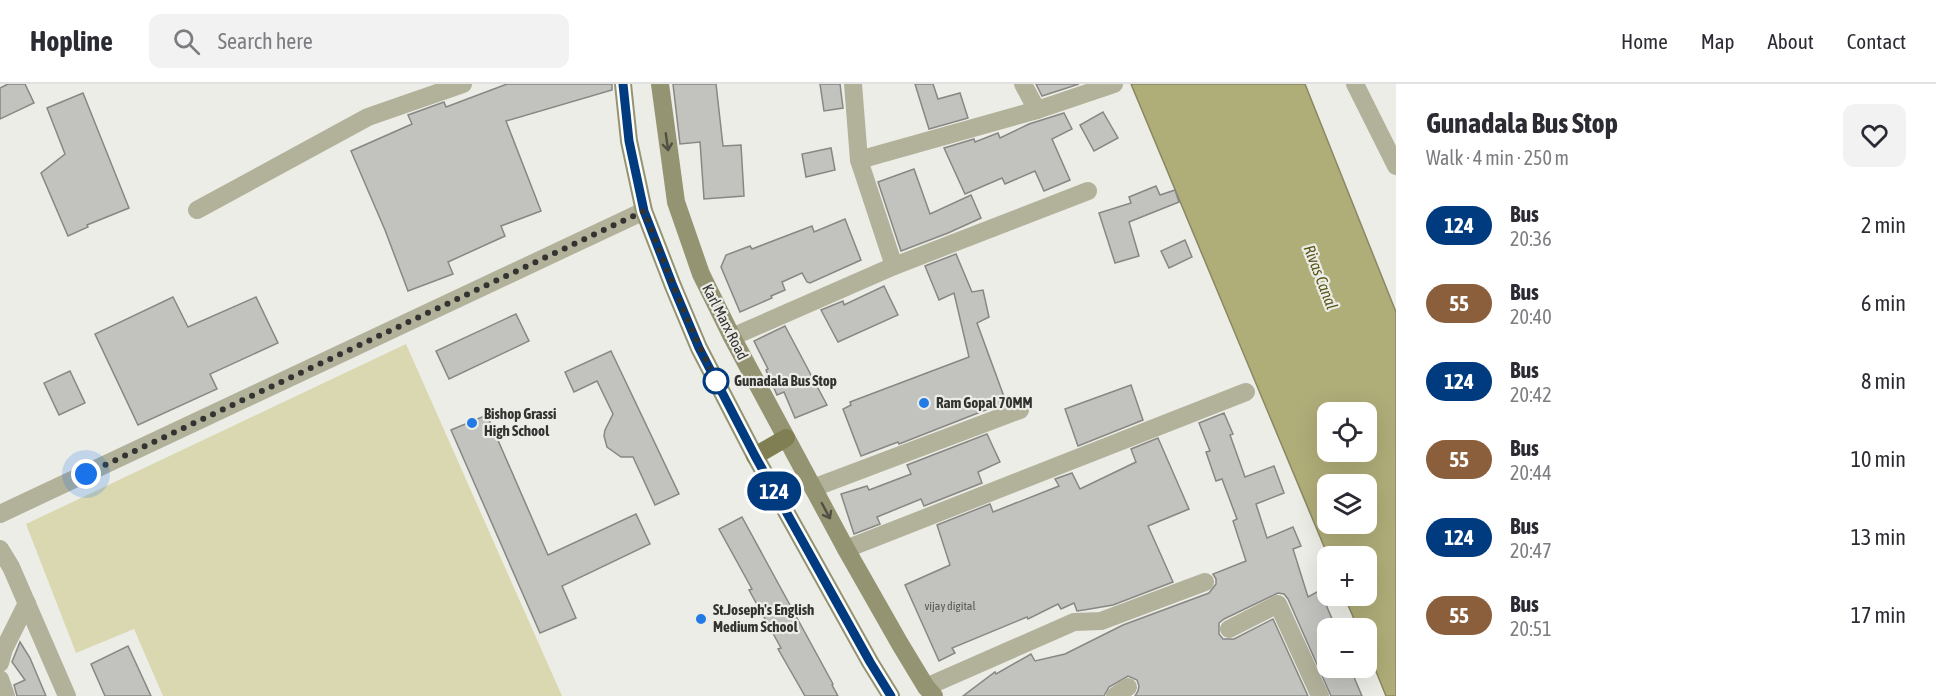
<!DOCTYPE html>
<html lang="en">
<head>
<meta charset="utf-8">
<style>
	:root { --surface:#fff; --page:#f2f2f3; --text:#2b2b33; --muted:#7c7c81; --line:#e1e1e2 }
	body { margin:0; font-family:"Asap Condensed",sans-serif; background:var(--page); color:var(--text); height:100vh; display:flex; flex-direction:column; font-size:22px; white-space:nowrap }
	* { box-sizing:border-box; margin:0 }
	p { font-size:20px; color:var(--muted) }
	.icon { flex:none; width:33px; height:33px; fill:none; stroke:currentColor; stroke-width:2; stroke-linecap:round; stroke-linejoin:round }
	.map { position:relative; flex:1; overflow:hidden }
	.side { display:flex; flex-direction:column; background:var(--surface); width:540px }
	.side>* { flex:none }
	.badge { padding:0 12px; border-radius:20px; font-size:21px; line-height:39px }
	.tools { position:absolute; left:1317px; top:318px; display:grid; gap:12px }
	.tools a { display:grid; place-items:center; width:60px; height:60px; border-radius:12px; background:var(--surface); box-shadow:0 6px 24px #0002; font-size:30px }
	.you { position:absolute; width:30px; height:30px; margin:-15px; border:4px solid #fff; border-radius:50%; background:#1a73e8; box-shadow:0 0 0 9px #1a73e833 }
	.map>.badge { position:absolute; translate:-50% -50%; box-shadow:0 0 0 3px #fff }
	.round { display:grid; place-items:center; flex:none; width:63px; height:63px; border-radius:12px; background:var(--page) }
	.head { display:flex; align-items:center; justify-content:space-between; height:102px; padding:0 30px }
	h1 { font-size:28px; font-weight:700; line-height:45px }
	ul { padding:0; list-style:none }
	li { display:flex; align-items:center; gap:18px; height:78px; padding:0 30px }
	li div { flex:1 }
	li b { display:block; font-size:22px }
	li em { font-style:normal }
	li .badge { min-width:66px; font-weight:700; text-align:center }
	header { display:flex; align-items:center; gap:36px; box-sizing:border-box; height:84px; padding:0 30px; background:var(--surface); border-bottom:2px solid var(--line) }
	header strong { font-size:28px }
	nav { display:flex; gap:33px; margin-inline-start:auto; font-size:21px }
	.search { width:420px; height:54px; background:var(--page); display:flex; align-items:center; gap:15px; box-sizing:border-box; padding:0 21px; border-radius:12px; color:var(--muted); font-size:22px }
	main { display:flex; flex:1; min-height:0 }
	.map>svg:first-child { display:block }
	.green { fill:#d9d8b1 }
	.water { fill:#afad78; stroke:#8a8863; stroke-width:1.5; fill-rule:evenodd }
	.building { fill:#c2c2be; stroke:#878783; stroke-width:1.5 }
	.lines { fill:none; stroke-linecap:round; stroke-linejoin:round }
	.minor { stroke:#b2b19a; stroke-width:18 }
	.tertiary { stroke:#b2b19a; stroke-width:18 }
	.secondary { stroke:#959472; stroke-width:18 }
	.primary { stroke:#807f54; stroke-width:18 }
	.oneway { stroke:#505044 }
	.line-casing { stroke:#fff; stroke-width:14 }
	.line { stroke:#003b80; stroke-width:9 }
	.walk { stroke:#333331; stroke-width:6; stroke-dasharray:0 10.8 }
	.stop-dot { fill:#fff; stroke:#003b80; stroke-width:3 }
	.poi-dot { fill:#227be5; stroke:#edede8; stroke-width:2 }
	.labels { text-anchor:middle; stroke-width:4.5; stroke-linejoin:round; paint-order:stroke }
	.number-label { font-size:12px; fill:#575754 }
	.street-label { font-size:15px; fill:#333331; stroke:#edede8 }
	.stop-label { font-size:15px; font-weight:bold; fill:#333331; stroke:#edede8; text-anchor:start }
	.poi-label { font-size:15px; font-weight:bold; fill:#333331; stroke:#edede8; text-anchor:start }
	.water-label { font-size:16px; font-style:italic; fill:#5a5719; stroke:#edede8 }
</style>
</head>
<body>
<header>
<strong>Hopline</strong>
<div class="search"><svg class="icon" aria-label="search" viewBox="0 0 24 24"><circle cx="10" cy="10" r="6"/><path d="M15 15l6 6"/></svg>Search here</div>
<nav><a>Home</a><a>Map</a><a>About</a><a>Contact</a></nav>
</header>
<main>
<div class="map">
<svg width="1396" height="612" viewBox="0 0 1396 612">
	<rect width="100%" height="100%" fill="#edede8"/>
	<!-- green -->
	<polygon class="green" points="406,260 562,612 163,612 134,545 76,569 26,440"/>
	<!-- water -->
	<path class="water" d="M 1131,0 L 1305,0 L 1396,228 L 1396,612 L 1386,612 L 1367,565 L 1366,544 L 1358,544 L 1344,512 L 1366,512 L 1366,472 L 1328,472 ZM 1328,328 L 1366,328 L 1366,368 L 1328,368 ZM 1328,400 L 1366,400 L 1366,440 L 1328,440 Z"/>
	<!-- building -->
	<g class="building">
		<polygon points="8,0 25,0 34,19 0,35 0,4"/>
		<polygon points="507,0 612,0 612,6 506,37 541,127 501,142 505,152 448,178 453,190 408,207 385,146 351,67 412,40 408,31 444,18 446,23"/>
		<polygon points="673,0 716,0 723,62 741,61 744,112 704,115 700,58 680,60"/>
		<polygon points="820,0 840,0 843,24 824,27"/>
		<polygon points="915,0 933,0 938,15 960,9 968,34 929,45"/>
		<polygon points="1036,0 1079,0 1042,12"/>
		<polygon points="83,9 129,124 87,141 88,143 68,152 41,89 65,70 47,24"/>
		<polygon points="1103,28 1118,54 1094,67 1080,41"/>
		<polygon points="1064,29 1072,45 1052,55 1070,96 1044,107 1035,87 1005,100 1002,94 965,110 944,64 974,55 975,58 998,49 1000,54 1029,40"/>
		<polygon points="831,64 835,86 806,93 802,70"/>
		<polygon points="914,85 930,130 971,111 981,134 948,149 901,167 878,98"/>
		<polygon points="1156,102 1160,111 1175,106 1179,118 1129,138 1139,172 1115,179 1099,129 1131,119 1129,113"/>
		<polygon points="845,135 861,176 810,199 807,198 802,189 782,198 785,206 771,212 772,214 740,228 721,183 726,171 750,162 752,165 812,142 814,148"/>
		<polygon points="1185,156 1192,173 1169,184 1161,167"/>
		<polygon points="956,170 972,208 983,206 989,233 977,239 1006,318 899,360 898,358 861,372 843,325 851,321 850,318 969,273 954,209 939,216 925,182"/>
		<polygon points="884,202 898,231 838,258 821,226 843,217 844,221"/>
		<polygon points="173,213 188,243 256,213 278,259 210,290 217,305 138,341 95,250"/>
		<polygon points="516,230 529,257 449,295 436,267"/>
		<polygon points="785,242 827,321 795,334 784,308 777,311 766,286 768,285 754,257"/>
		<polygon points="611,267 679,410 655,421 633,373 621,373 607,363 604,352 605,346 613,330 597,297 574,308 565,288"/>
		<polygon points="70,287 85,319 59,331 44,299"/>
		<polygon points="1131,301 1143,336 1078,362 1065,325"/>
		<polygon points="1224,329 1233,350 1230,351 1245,393 1274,382 1284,409 1256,420 1267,454 1293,443 1301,462 1293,465 1308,513 1328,502 1327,523 1336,544 1328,544 1328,584 1350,584 1362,612 1331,612 1288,515 1284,510 1278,509 1224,535 1219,539 1219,550 1223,555 1234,555 1273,535 1308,612 1135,612 1138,607 1139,602 1137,596 1128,592 1109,603 1104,612 963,612 995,588 996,590 1031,570 1035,577 1065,570 1123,541 1209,509 1216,500 1216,495 1213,490 1246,477 1233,437 1237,435 1222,395 1216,397 1206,368 1210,367 1199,339"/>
		<polygon points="487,331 548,471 636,430 650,460 562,502 576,534 540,549 451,346"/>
		<polygon points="987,350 1000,378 978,388 982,399 924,422 921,415 877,433 880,440 854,450 841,410 867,402 869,406 911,390 907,381"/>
		<polygon points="1158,354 1189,425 1148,442 1173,498 1113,521 1084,526 1077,527 1074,519 1061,525 1058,520 1028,535 1027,533 952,564 955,569 939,577 905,501 950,481 937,441 990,420 993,428 1059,402 1055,395 1072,389 1080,405 1136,378 1131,365"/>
		<polygon points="742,433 833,600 832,601 838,612 805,612 778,565 781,564 749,506 752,505 719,445"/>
		<polygon points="20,558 30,574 46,612 17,612 14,601 25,596 12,578"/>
		<polygon points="128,562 151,612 105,612 91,580"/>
	</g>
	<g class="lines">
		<!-- minor -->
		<g class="minor">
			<polyline points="853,0 859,76 894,182"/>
			<polyline points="1023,0 1037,26"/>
			<polyline points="1355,0 1396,82"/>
			<polyline points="859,76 1037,26 1114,0"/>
			<polyline points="197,126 368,33 463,0"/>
			<polyline points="732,253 894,182 1088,107"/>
			<polyline points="813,404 1020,326"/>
			<polyline points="0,430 644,127"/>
			<polyline points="846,465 1246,308"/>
			<polyline points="1229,545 1278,520 1320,612"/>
			<polyline points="0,579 4,565 27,519"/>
			<polyline points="0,595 6,612"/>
			<polyline points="926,603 1074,538 1101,537 1205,498"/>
			<polyline points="1115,612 1128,603"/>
		</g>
		<!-- tertiary -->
		<polyline class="tertiary" points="0,465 11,483 67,612"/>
		<!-- secondary -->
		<g class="secondary">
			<polyline points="623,0 629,57 644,127 673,202 699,264 755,372 870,578 891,612"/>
			<polyline points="660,0 676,118 701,190 732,253 846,465 900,560 926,603 934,612"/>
		</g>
		<!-- primary -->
		<polyline class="primary" points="755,372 786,354"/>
	</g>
	<!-- one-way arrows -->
	<defs><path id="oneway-shaft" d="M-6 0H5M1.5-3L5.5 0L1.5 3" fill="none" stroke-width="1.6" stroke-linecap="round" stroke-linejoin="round" transform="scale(1.5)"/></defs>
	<g class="oneway">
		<use href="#oneway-shaft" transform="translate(667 58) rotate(82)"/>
		<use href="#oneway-shaft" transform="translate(826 427) rotate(62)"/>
	</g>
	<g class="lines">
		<!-- line casing -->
		<g class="line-casing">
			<polyline id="line" points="623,0 629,57 644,127 673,202 699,264 755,372 870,578 891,612"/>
		</g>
		<!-- line -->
		<use href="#line" class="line"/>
		<!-- walk -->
		<path class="walk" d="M 86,390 L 644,127 C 667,186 689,244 718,300 L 716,297"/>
	</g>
	<!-- markers -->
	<circle class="stop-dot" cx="716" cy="297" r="12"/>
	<g class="poi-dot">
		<circle cx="924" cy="319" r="6"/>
		<circle cx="472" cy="339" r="6"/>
		<circle cx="701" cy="535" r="6"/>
	</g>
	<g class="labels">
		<!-- number labels -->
		<g class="number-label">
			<text x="950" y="526">vijay digital</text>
		</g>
		<!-- street labels -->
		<g class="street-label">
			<text transform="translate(725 238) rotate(63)" y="5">Karl Marx Road</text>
		</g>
		<!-- stop labels -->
		<g class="stop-label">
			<text x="734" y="302">Gunadala Bus Stop</text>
		</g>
		<!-- poi labels -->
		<g class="poi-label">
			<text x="936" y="324">Ram Gopal 70MM</text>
			<text x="484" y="335">Bishop Grassi<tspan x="484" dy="17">High School</tspan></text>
			<text x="713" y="531">St.Joseph's English<tspan x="713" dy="17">Medium School</tspan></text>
		</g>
		<!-- water labels -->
		<g class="water-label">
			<text transform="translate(1321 193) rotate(69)" y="6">Rivas Canal</text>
		</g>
	</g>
</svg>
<div class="tools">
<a><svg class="icon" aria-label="locate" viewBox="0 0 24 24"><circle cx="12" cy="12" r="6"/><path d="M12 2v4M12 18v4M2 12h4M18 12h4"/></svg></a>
<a><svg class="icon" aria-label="layers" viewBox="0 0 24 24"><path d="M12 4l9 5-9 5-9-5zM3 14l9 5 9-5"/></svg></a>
<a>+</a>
<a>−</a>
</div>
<div class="you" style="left:86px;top:390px"></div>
<b class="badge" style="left:774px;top:407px;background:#003b80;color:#fff">124</b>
</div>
<section class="side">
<div class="head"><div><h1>Gunadala Bus Stop</h1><p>Walk · 4 min · 250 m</p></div><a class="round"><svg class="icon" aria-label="heart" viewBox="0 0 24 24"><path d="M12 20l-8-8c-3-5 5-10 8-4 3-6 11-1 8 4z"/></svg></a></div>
<ul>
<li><span class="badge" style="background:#003b80;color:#fff">124</span><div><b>Bus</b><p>20:36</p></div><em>2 min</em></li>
<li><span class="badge" style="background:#8b5e3c;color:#fff">55</span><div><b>Bus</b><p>20:40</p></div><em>6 min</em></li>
<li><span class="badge" style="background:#003b80;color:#fff">124</span><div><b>Bus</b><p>20:42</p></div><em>8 min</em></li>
<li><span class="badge" style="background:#8b5e3c;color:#fff">55</span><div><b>Bus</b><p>20:44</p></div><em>10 min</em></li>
<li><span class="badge" style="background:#003b80;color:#fff">124</span><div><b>Bus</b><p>20:47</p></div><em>13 min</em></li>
<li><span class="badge" style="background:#8b5e3c;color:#fff">55</span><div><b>Bus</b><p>20:51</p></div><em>17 min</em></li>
</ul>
</section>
</main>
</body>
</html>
